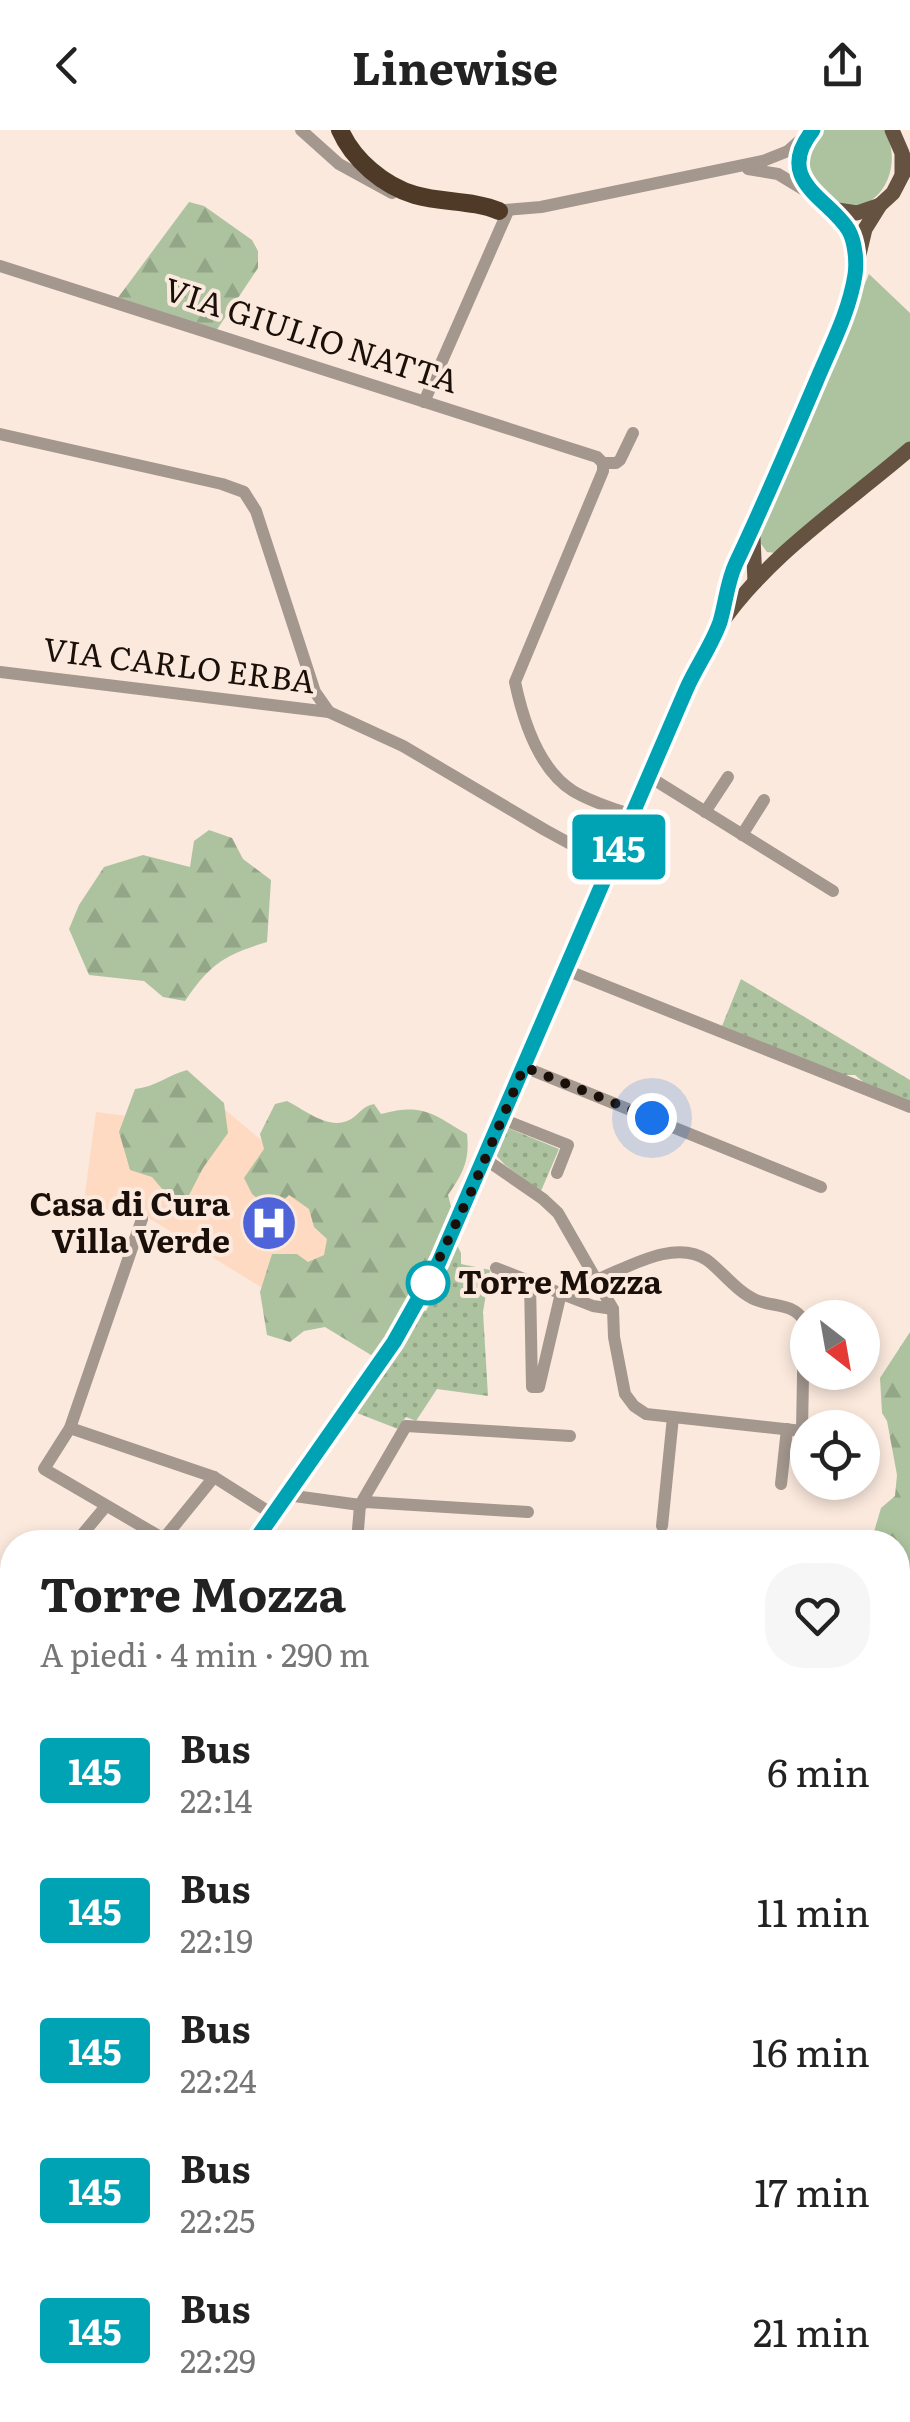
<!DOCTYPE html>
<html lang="it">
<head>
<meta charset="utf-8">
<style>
	:root { --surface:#fff; --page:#f6f6f6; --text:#222; --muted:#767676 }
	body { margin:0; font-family:Literata,serif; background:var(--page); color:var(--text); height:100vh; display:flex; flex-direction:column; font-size:38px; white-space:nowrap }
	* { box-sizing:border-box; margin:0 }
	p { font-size:32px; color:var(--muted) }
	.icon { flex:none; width:55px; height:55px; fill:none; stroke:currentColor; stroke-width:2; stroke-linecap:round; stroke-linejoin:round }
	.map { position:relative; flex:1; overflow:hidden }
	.side { position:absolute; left:0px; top:1400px; width:910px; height:892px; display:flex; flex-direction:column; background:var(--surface); border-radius:40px 40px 0 0; box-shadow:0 5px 15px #0003 }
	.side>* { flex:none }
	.badge { padding:0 20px; border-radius:8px; font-size:35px; line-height:65px }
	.needle { width:65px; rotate:149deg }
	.controls { position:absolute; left:790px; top:1170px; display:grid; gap:20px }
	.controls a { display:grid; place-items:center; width:90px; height:90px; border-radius:50%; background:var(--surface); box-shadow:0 5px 15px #0003; font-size:50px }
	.you { position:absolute; width:50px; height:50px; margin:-25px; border:8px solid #fff; border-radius:50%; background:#1a73e8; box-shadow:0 0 0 15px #1a73e833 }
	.map>.badge { position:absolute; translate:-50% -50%; box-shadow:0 0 0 5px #fff }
	.round { display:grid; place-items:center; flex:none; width:105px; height:105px; border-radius:40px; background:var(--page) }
	.overview { display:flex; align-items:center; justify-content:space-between; height:170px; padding:0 40px }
	h1 { font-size:48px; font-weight:700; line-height:75px }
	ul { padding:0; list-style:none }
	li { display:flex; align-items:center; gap:30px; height:140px; padding:0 40px }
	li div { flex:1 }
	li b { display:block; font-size:38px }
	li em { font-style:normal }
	li .badge { min-width:110px; font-weight:700; text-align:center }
	header { display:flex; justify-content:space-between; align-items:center; height:130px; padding:0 40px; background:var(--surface); font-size:45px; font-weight:700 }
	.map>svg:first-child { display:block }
	.built { fill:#ffdac2 }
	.grass { fill:url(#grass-dots) }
	.forest { fill:url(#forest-firs) }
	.garden { fill:#adc39f }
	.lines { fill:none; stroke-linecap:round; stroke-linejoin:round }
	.minor { stroke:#a3978e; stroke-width:12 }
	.major { stroke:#655241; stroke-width:15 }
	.highway { stroke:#4f3927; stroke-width:18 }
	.line-casing { stroke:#fff; stroke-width:22 }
	.line { stroke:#00a3b4; stroke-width:15 }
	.walk { stroke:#1a1009; stroke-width:10; stroke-dasharray:0 18 }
	.stop-dot { fill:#fff; stroke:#00a3b4; stroke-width:5 }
	.labels { text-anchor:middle; stroke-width:8; stroke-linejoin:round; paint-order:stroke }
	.street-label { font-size:32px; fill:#1a1009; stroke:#fbe9dd }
	.poi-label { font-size:32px; font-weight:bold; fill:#1a1009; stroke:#fbe9dd; text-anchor:end }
	.stop-label { font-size:32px; font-weight:bold; fill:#1a1009; stroke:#fbe9dd; text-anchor:start }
</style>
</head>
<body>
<header><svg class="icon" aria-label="back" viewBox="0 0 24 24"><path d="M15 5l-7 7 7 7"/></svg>Linewise<svg class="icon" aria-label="share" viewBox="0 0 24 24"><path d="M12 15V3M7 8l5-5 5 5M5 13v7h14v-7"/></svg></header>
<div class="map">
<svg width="910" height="2292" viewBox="0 0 910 2292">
	<defs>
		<pattern id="grass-dots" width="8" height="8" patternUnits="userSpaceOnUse" patternTransform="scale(2.5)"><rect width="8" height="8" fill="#adc39f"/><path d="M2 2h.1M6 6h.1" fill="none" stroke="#94a688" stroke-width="1.8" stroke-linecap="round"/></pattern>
		<pattern id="forest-firs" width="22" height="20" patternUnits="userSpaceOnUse" patternTransform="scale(2.5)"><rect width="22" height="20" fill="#adc39f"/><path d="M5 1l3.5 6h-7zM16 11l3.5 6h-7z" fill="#94a688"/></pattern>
	</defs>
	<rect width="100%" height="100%" fill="#fbe9dd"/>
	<!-- built -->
	<g class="built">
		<polygon points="204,962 267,1015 336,1055 376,1228 139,1082 136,1089 84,1071 96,982 166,991"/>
		<polygon points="12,2142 12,2220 2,2223 0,2160"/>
	</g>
	<!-- grass -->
	<g class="grass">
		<polygon points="741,849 910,950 910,973 868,956 855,945 842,945 722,896"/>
		<polygon points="508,998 559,1019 541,1061 505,1035 495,1024"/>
		<polygon points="457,1115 461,1123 461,1134 490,1140 483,1182 488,1266 437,1259 416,1291 406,1287 398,1299 357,1283 421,1180 426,1181 443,1148 440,1145"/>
		<polygon points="12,1835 12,2013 0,2005 0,1852"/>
		<polygon points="910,1953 910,2292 458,2292 448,2280 898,2280 898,1960"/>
		<polygon points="12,2051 12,2142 0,2160 0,2071"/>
	</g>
	<!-- forest -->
	<g class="forest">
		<polygon points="189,72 204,76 252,110 258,121 258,138 216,201 117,169"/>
		<path d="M 209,700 L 232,708 L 243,729 L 271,750 L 267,812 C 224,825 210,834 185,871 L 163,867 L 144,851 L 89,845 L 69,799 L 79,775 L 104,737 L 143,725 L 190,737 L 194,711 Z"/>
		<path d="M 187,940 L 224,973 L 228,1003 L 203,1038 L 186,1071 L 174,1073 L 152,1047 L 130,1040 L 119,1002 L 135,959 C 155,957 168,945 187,940 Z"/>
		<path d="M 287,971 C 305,980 327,999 347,991 C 358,987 361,976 374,974 L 381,984 C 423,973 431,983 467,1004 C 470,1030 463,1044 448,1065 L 453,1084 L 419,1157 L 376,1228 L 325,1197 L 304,1201 L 290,1212 L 267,1205 L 260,1162 L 272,1124 L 297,1124 L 308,1132 L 324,1125 L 327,1109 L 314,1097 L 309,1079 L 289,1065 L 279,1075 L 266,1076 L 252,1064 L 244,1048 L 264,1019 L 260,1004 L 275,974 Z"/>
		<polygon points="910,1202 910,1515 898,1512 898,1412 871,1412 881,1378 895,1366 897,1345 887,1291 882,1283 880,1248"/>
		<polygon points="898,1633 910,1636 910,1943 898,1951"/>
	</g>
	<!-- garden -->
	<g class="garden">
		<path d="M 820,0 L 884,0 C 910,43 867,104 822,62 C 797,40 806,25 820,0 Z"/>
		<polygon points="869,144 910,183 910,313 775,423 767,422 759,411 760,400"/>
	</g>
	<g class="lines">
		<!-- minor -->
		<g class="minor">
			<polyline points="301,0 339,34 392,63"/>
			<polyline points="748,39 778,44 811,64"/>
			<polyline points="494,81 541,77 763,31 788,21 806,5"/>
			<polyline points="0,136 597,327 603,333"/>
			<polyline points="424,272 508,81"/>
			<polyline points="0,304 222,354 244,362 256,381 315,562 329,582"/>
			<polyline points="0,542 329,582 403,616 545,700 611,736"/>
			<polyline points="648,646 833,761"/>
			<polyline points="705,682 728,647"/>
			<path d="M 632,685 C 612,678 591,672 573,661 C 538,639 523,590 515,552 L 603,341 L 603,333 L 616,333 L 620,330 L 633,303"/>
			<polyline points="742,705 764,670"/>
			<polyline points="566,840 910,977"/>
			<polyline points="524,937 821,1057"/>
			<polyline points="502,989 568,1015 557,1043"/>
			<path d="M 485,1029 L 543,1069 L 558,1083 L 613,1179 L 614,1207 L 625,1264 L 634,1276 L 646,1284 L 802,1301 L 804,1191 C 794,1173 773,1177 756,1170 C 737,1162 723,1142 707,1130 C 675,1108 627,1138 596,1150"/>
			<polyline points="142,1089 70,1298 44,1339 169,1412"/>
			<polyline points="496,1138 593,1176 613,1179"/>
			<polyline points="530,1152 532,1257 539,1257 561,1163"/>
			<polyline points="70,1298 214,1347 274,1385"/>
			<polyline points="781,1354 787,1299"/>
			<polyline points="287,1365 360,1375 357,1412"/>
			<polyline points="360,1375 406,1296 570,1306"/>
			<polyline points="360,1375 366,1372 528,1382"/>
			<polyline points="662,1396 673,1287"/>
			<polyline points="76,1412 106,1376"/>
			<polyline points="161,1412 214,1347"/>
			<polyline points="0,1620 12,1629"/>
			<polyline points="0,1739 12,1721"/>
			<polyline points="0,1786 12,1795"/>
			<polyline points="898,1954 910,1947"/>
			<polyline points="0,2277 12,2273"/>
			<polyline points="65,2280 69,2292"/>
			<polyline points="300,2292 312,2280"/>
		</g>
		<!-- major -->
		<g class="major">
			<path d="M 813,0 C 772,54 833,68 850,103 C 854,111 854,119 855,127"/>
			<polyline points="892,0 902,23 902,43"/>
			<polyline points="831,79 857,83 880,75"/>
			<polyline points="753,407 755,452"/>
			<polyline points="721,488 732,443 754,399 845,184 865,99 880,75 893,63 910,30"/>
			<path d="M 255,1412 C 319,1321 388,1231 439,1132 L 686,560 C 695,539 705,517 718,498 C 766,426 845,375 910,319"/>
			<polyline points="0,1768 12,1750"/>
		</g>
		<!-- highway -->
		<path class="highway" d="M 340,0 C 353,30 384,56 415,65 C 442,73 473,70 499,81"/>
	</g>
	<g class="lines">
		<!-- line casing -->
		<g class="line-casing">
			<path id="line" d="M 254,1412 L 394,1212 L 439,1132 L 686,560 C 696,537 712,515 720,492 C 726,472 727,452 736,433 C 764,374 790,313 816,252 C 830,218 849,183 855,145 C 857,132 855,112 849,101 C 831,69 772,51 813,0"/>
		</g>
		<!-- line -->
		<use href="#line" class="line"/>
		<!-- walk -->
		<polyline class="walk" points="428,1153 426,1156 471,1062 524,937 652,988"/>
	</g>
	<!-- icons -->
	<defs>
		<g id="hospital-disc" transform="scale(2.875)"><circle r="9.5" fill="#4f64d9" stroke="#fbe9dd"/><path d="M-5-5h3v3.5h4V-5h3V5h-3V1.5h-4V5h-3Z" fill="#fff"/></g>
	</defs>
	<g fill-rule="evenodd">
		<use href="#hospital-disc" x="269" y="1093"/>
	</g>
	<!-- markers -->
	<circle class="stop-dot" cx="428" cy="1153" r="20"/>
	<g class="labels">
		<!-- street labels -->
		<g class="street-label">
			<text transform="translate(311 206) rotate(18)" y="11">VIA GIULIO NATTA</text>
			<text transform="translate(179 536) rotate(7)" y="11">VIA CARLO ERBA</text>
		</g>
		<!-- poi labels -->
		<g class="poi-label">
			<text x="230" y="1086">Casa di Cura<tspan x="230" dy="37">Villa Verde</tspan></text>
		</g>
		<!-- stop labels -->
		<g class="stop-label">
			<text x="458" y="1164">Torre Mozza</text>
		</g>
	</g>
</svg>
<div class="controls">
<a><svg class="needle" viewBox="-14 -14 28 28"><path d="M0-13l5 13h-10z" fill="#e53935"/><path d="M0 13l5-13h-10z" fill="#767676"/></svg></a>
<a><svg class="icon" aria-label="locate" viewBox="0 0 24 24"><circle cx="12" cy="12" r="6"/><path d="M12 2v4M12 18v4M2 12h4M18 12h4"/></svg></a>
</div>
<div class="you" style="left:652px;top:988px"></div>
<b class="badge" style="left:619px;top:717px;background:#00a3b4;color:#fff">145</b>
<section class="side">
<div class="overview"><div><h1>Torre Mozza</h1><p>A piedi · 4 min · 290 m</p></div><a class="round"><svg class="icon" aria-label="heart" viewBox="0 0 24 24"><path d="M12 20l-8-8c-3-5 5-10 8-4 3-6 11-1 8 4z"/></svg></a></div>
<ul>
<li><span class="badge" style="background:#00a3b4;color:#fff">145</span><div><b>Bus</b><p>22:14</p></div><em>6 min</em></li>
<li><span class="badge" style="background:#00a3b4;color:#fff">145</span><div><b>Bus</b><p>22:19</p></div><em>11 min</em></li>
<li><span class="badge" style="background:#00a3b4;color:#fff">145</span><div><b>Bus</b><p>22:24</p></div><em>16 min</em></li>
<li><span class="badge" style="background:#00a3b4;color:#fff">145</span><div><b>Bus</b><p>22:25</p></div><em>17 min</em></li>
<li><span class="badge" style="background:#00a3b4;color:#fff">145</span><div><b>Bus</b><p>22:29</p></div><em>21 min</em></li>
</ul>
</section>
</div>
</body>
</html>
